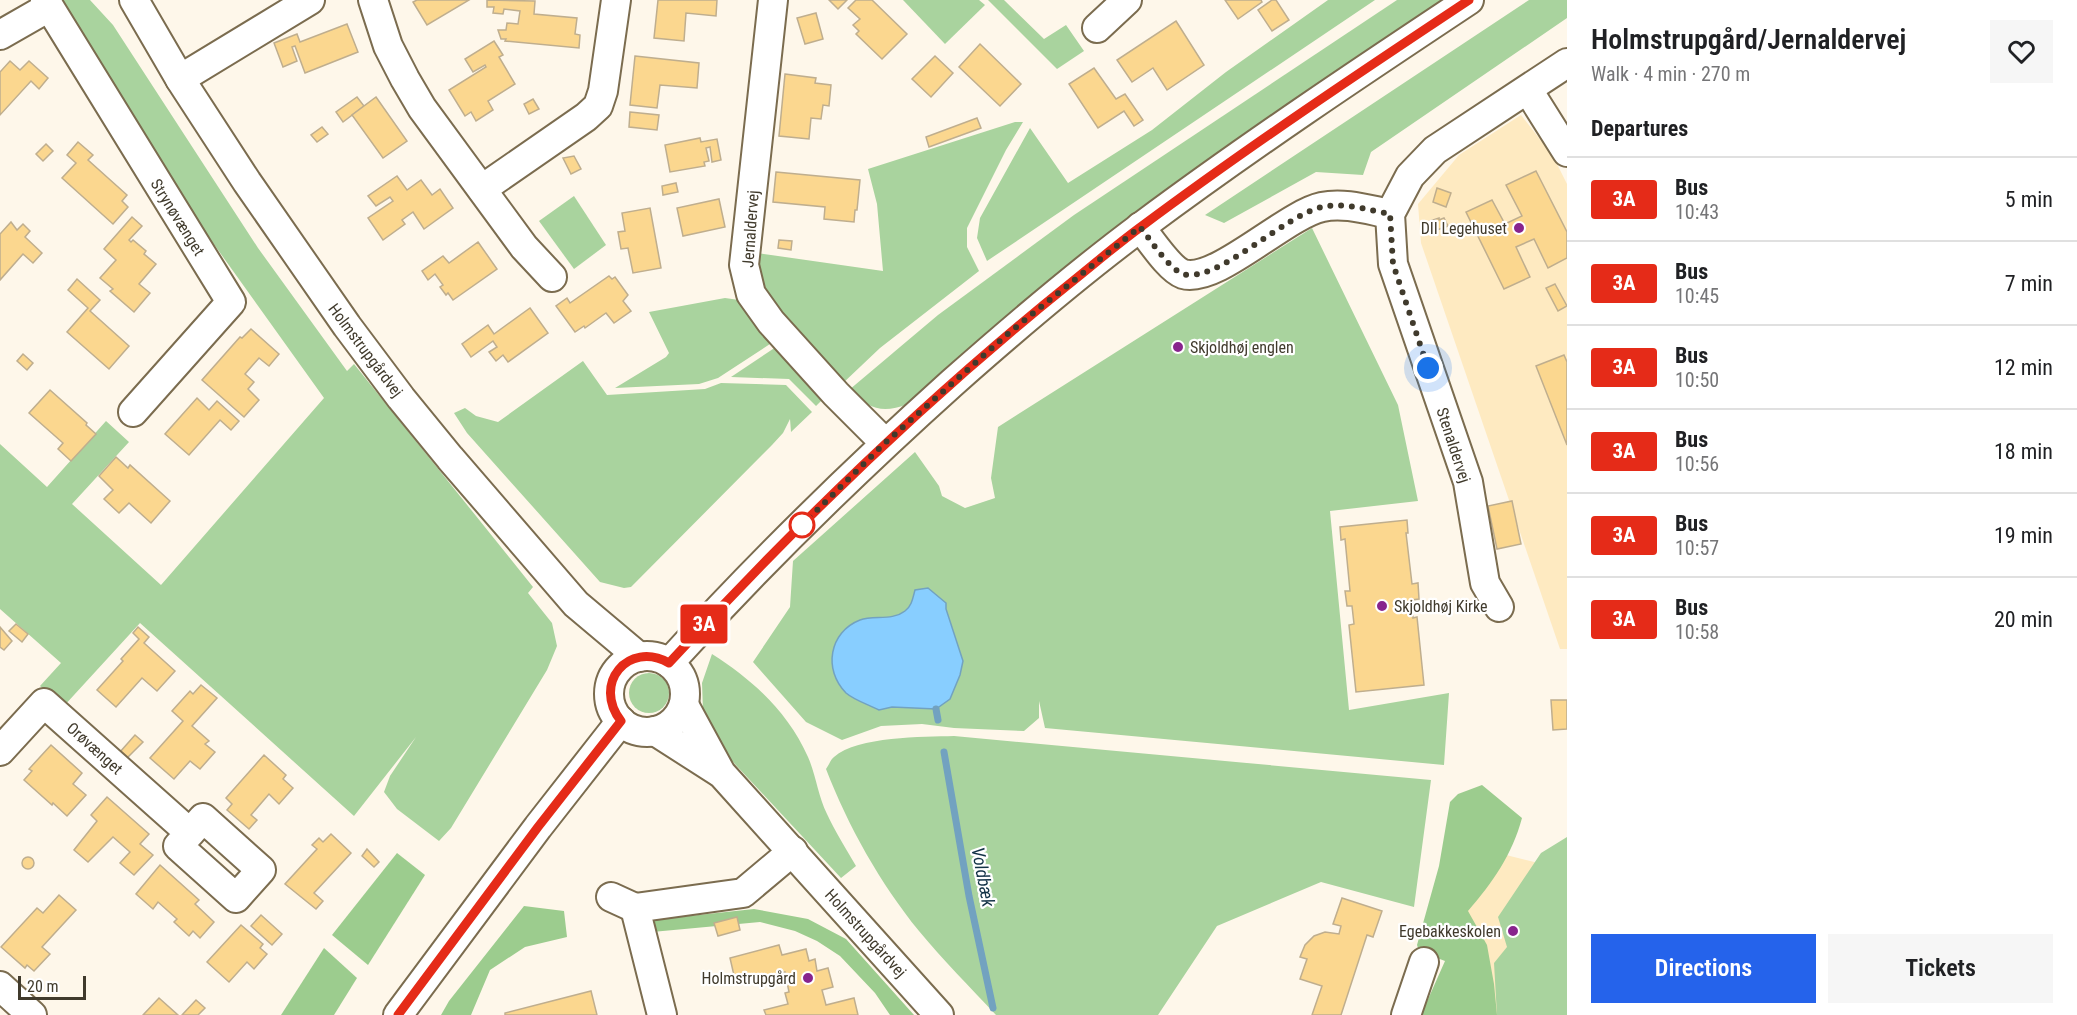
<!DOCTYPE html>
<html lang="en">
<head>
<meta charset="utf-8">
<style>
	:root { --surface:#fff; --page:#f6f6f6; --text:#202124; --muted:#757577; --line:#e0e0e0; --accent:#2563eb }
	body { margin:0; font-family:"Roboto Condensed",sans-serif; background:var(--page); color:var(--text); height:100vh; display:flex; flex-direction:column; font-size:22px; white-space:nowrap }
	* { box-sizing:border-box; margin:0 }
	p { font-size:20px; color:var(--muted) }
	.icon { flex:none; width:33px; height:33px; fill:none; stroke:currentColor; stroke-width:2; stroke-linecap:round; stroke-linejoin:round }
	.map { position:relative; flex:1; overflow:hidden }
	.side { display:flex; flex-direction:column; background:var(--surface); width:510px }
	.side>* { flex:none }
	.badge { padding:0 12px; border-radius:4px; font-size:21px; line-height:39px }
	.scale { position:absolute; left:18px; bottom:15px; width:68px; box-sizing:border-box; padding-left:6px; border:3px solid #403a2c; border-top:0; font-size:16px; line-height:21px; white-space:nowrap; color:#403a2c; -webkit-text-stroke:4px #fff; paint-order:stroke }
	.you { position:absolute; width:30px; height:30px; margin:-15px; border:4px solid #fff; border-radius:50%; background:#1a73e8; box-shadow:0 0 0 9px #1a73e833 }
	.map>.badge { position:absolute; translate:-50% -50%; box-shadow:0 0 0 3px #fff }
	h2 { padding:0 24px; font-size:22px; line-height:54px }
	.round { display:grid; place-items:center; flex:none; width:63px; height:63px; border-radius:0px; background:var(--page) }
	.headline { display:flex; align-items:center; justify-content:space-between; height:102px; padding:0 24px }
	h1 { font-size:28px; font-weight:600; line-height:45px }
	.primary-button { display:flex; gap:12px; margin-top:auto; padding:12px 24px }
	.primary-button a { flex:1; height:69px; border-radius:0px; background:var(--accent); color:#fff; font-size:24px; font-weight:600; line-height:69px; text-align:center }
	.primary-button a+a { background:var(--page); color:var(--text) }
	ul { padding:0; list-style:none }
	li { display:flex; align-items:center; gap:18px; height:84px; padding:0 24px; border-top:2px solid var(--line) }
	li div { flex:1 }
	li b { display:block; font-size:22px }
	li em { font-style:normal }
	li .badge { min-width:66px; font-weight:700; text-align:center }
	main { display:flex; flex:1; min-height:0 }
	.map>svg:first-child { display:block }
	.built { fill:#feeac1 }
	.green { fill:#a9d39e }
	.forest { fill:#9ccc8e }
	.water { fill:#88ceff; stroke:#72a2c0; stroke-width:1.5 }
	.lines { fill:none; stroke-linecap:round; stroke-linejoin:round }
	.stream { stroke:#72a2c0; stroke-width:7 }
	.building { fill:#fbd78f; stroke:#bfae8e; stroke-width:1.5 }
	.minor-casing { stroke:#7b6c4f; stroke-width:32 }
	.minor { stroke:#fff; stroke-width:28 }
	.line-casing { stroke:#fff; stroke-width:14 }
	.line { stroke:#e52b18; stroke-width:9 }
	.walk { stroke:#403a2c; stroke-width:6; stroke-dasharray:0 10.8 }
	.poi-dot { fill:#88248d; stroke:#fff; stroke-width:2 }
	.stop-dot { fill:#fff; stroke:#e52b18; stroke-width:3 }
	.labels { text-anchor:middle; stroke-width:4.5; stroke-linejoin:round; paint-order:stroke }
	.street-label { font-size:16px; fill:#403a2c; stroke:#fff }
	.poi-label { font-size:16px; fill:#403a2c; stroke:#fff; text-anchor:end }
	.water-label { font-size:18px; font-style:italic; fill:#123246; stroke:#fff }
</style>
</head>
<body>
<main>
<div class="map">
<svg width="1567" height="1015" viewBox="0 0 1567 1015">
	<rect width="100%" height="100%" fill="#fef7ea"/>
	<!-- built -->
	<g class="built">
		<polygon points="1521,115 1553,156 1567,184 1567,649 1560,649 1421,243 1418,204 1459,155"/>
		<polygon points="1494,852 1567,870 1567,1015 1432,1015 1477,865"/>
	</g>
	<!-- green -->
	<g class="green">
		<polygon points="62,0 90,0 113,25 258,248 347,371 354,364 533,587 528,593 552,623 557,646 547,670 451,828 439,841 397,809 384,792 390,776 416,737 354,816 140,623 63,707 40,686 61,663 0,609 0,444 47,487 106,421 129,442 72,504 161,585 324,398 198,222"/>
		<polygon points="903,0 979,0 985,5 945,44"/>
		<polygon points="988,0 1004,0 1044,39 1066,25 1084,51 1057,69"/>
		<polygon points="1328,0 1375,0 987,261 977,238 980,218 1030,128 1068,183 1152,130 1226,72"/>
		<path d="M 1397,0 L 1447,0 L 908,404 C 882,414 869,409 849,390 L 938,315 L 1074,215 Z"/>
		<polygon points="1529,0 1567,0 1567,18 1371,152 1363,175 1316,172 1224,223 1205,215"/>
		<polygon points="1015,122 1023,122 1006,150 967,228 967,247 979,271 880,348 842,384 763,292 757,253 883,271 877,204 868,169"/>
		<polygon points="574,196 606,245 574,269 539,221"/>
		<polygon points="1312,228 1398,405 1418,501 1330,511 1349,710 1449,693 1444,765 1045,728 1039,701 1039,718 1024,731 954,728 922,724 881,726 842,740 806,722 753,662 790,607 793,561 915,452 939,486 942,496 965,508 995,498 991,478 998,427"/>
		<polygon points="725,298 739,300 773,342 718,378 699,384 615,388 666,357 669,353 649,312"/>
		<polygon points="779,345 826,396 816,406 789,379 731,377"/>
		<polygon points="583,361 607,395 705,389 721,383 786,385 812,412 791,432 790,419 783,433 772,445 631,587 624,588 600,582 467,433 454,413 465,408 476,416 498,422"/>
		<path d="M 712,654 C 753,680 788,712 808,757 C 816,775 818,796 827,814 C 835,831 846,849 856,866 L 841,878 L 720,748 L 703,711 L 702,683 Z"/>
		<circle cx="649" cy="693" r="20"/>
		<path d="M 954,736 L 1431,780 L 1414,907 L 1321,882 L 1217,926 L 1158,1015 L 996,1015 C 970,987 943,960 919,931 C 880,883 848,826 826,769 C 829,765 831,759 834,757 C 858,736 923,737 954,736 Z"/>
		<polygon points="1567,837 1567,1015 1497,1015 1494,963 1507,947 1498,917 1541,853"/>
	</g>
	<!-- forest -->
	<g class="forest">
		<path d="M 1482,785 L 1522,818 C 1512,855 1493,882 1468,911 L 1487,945 L 1494,984 L 1497,1015 L 1421,1015 L 1445,961 L 1419,951 L 1417,945 L 1439,866 L 1450,802 L 1458,794 Z"/>
		<polygon points="397,853 425,875 368,965 332,935"/>
		<polygon points="524,906 564,911 567,937 525,947 490,970 471,1015 441,1015 449,1001"/>
		<polygon points="754,909 808,919 846,939 914,1015 890,1015 875,993 840,956 817,941 795,931 760,922 652,932 652,920"/>
		<polygon points="324,948 357,978 334,1015 281,1015"/>
	</g>
	<!-- water -->
	<path class="water" d="M 928,588 L 946,603 L 946,609 L 963,661 L 960,675 L 950,699 L 936,709 L 892,707 L 879,710 C 869,705 854,700 846,693 C 823,670 829,632 860,620 C 874,615 892,621 905,611 C 912,606 913,597 915,590 Z"/>
	<g class="lines">
		<!-- stream -->
		<g class="stream">
			<polyline points="936,709 938,720"/>
			<polyline points="944,752 969,896 993,1008"/>
		</g>
	</g>
	<!-- building -->
	<g class="building">
		<polygon points="417,0 469,0 427,25 413,2"/>
		<polygon points="487,0 535,1 534,14 577,18 575,34 580,35 579,48 505,41 506,39 501,39 498,30 506,30 507,23 518,24 520,11 504,9 503,14 493,13 494,7 487,7"/>
		<polygon points="658,0 717,0 716,16 686,13 684,41 654,38"/>
		<polygon points="829,0 847,0 838,9"/>
		<polygon points="856,0 872,0 907,34 882,59 856,34 859,31 853,25 860,19 848,8"/>
		<polygon points="1225,0 1261,0 1262,2 1238,19"/>
		<polygon points="1272,0 1276,0 1289,20 1272,31 1258,10"/>
		<polygon points="816,13 823,39 805,44 797,18"/>
		<polygon points="1176,21 1204,65 1167,90 1153,68 1132,82 1117,60"/>
		<polygon points="347,24 358,52 305,73 295,46 292,47 297,61 283,67 274,43 297,34 300,42"/>
		<polygon points="494,41 503,55 499,57 515,84 488,101 493,110 476,121 471,112 465,116 449,90 486,67 485,65 473,72 465,59"/>
		<polygon points="980,44 1021,84 1000,106 959,67"/>
		<polygon points="635,56 699,63 697,88 660,85 657,108 630,105"/>
		<polygon points="935,56 953,73 931,97 912,79"/>
		<polygon points="10,61 20,70 29,61 48,78 39,89 31,81 0,115 0,72"/>
		<polygon points="1094,68 1116,99 1125,94 1143,120 1134,126 1124,111 1098,128 1069,84"/>
		<polygon points="785,74 816,78 815,83 831,85 829,106 823,105 821,119 811,118 809,139 779,136"/>
		<polygon points="357,97 364,106 343,122 336,112"/>
		<polygon points="376,97 407,141 383,158 352,115"/>
		<polygon points="533,99 539,109 529,114 524,104"/>
		<polygon points="630,112 659,115 657,130 629,127"/>
		<polygon points="977,118 981,128 929,147 926,137"/>
		<polygon points="322,127 328,134 317,142 311,135"/>
		<polygon points="700,138 701,142 717,139 721,160 712,162 710,147 706,148 709,161 704,162 705,166 670,172 665,145"/>
		<polygon points="78,142 93,155 88,160 127,195 122,201 128,207 113,224 62,178 76,163 67,155"/>
		<polygon points="46,144 53,151 43,161 36,154"/>
		<polygon points="574,156 581,169 571,174 563,158"/>
		<polygon points="1536,171 1567,232 1567,258 1548,268 1534,239 1516,247 1530,277 1504,289 1466,212 1492,200 1505,224 1522,216 1506,185"/>
		<polygon points="776,172 860,180 857,210 855,210 854,222 824,219 825,207 773,202"/>
		<polygon points="397,176 407,190 421,180 432,195 440,189 453,208 424,229 413,212 402,220 405,224 383,240 368,218 393,201 390,197 376,206 368,196"/>
		<polygon points="676,183 678,192 663,195 662,186"/>
		<polygon points="1437,188 1451,193 1446,207 1433,202"/>
		<polygon points="719,199 725,227 683,236 677,208"/>
		<polygon points="650,208 661,268 633,273 628,248 621,249 618,232 625,231 622,213"/>
		<polygon points="132,217 142,226 129,240 131,242 133,240 146,251 144,254 156,264 139,284 150,293 134,312 110,291 113,289 100,278 116,260 104,249"/>
		<polygon points="1439,218 1439,220 1444,218 1448,226 1434,231 1430,221"/>
		<polygon points="11,222 17,230 23,224 30,231 25,237 42,253 33,263 23,254 0,280 0,234"/>
		<polygon points="779,240 792,241 791,250 778,248"/>
		<polygon points="478,242 497,269 453,300 448,293 446,295 440,287 443,285 435,274 428,280 422,271 443,256 449,263"/>
		<polygon points="609,276 612,279 615,277 628,295 623,301 631,311 614,323 606,313 585,328 584,326 575,332 556,306 567,298 570,303"/>
		<polygon points="77,279 100,300 90,311 129,346 109,369 67,332 88,308 68,290"/>
		<polygon points="1555,284 1567,306 1558,311 1546,288"/>
		<polygon points="530,308 548,333 508,362 503,355 496,361 489,352 497,347 493,341 471,357 462,344 488,325 494,334"/>
		<polygon points="251,329 279,354 269,366 259,358 245,374 254,382 248,389 259,400 244,417 202,380 240,337 242,338"/>
		<polygon points="23,354 33,363 27,370 17,361"/>
		<polygon points="1564,355 1567,362 1567,445 1536,366"/>
		<polygon points="50,390 87,423 86,425 96,434 71,461 58,449 63,443 29,413"/>
		<polygon points="197,398 209,410 217,401 239,421 231,430 220,420 189,455 165,434"/>
		<polygon points="116,457 128,468 130,465 170,501 151,523 129,503 119,513 104,499 113,490 99,476"/>
		<polygon points="1512,501 1521,544 1497,549 1488,506"/>
		<polygon points="1407,520 1408,533 1406,533 1412,584 1418,583 1419,599 1412,600 1413,618 1417,617 1424,685 1356,692 1349,625 1354,624 1352,606 1347,606 1345,591 1350,591 1345,539 1341,540 1340,527"/>
		<polygon points="16,624 28,634 22,642 9,631"/>
		<polygon points="0,627 12,641 4,650 0,647"/>
		<polygon points="138,627 149,637 144,643 175,671 157,691 142,678 116,707 97,690 123,661 121,659 139,639 133,633"/>
		<polygon points="201,685 217,698 192,726 209,741 205,744 215,752 200,769 190,761 174,779 150,758 183,721 172,711 190,691 193,694"/>
		<polygon points="1551,700 1567,700 1567,729 1553,730"/>
		<polygon points="135,735 143,742 127,758 120,752"/>
		<polygon points="51,745 82,773 73,784 86,795 67,816 53,803 52,805 24,780 32,771 29,769"/>
		<polygon points="264,755 286,775 283,779 293,788 279,804 269,794 251,815 257,820 249,829 227,810 232,804 226,798"/>
		<polygon points="107,797 149,834 140,844 153,855 134,875 120,863 130,852 113,837 88,862 74,850 97,821 91,815"/>
		<polygon points="331,834 351,853 314,893 323,901 316,909 285,884 317,849 312,845 319,838 323,842"/>
		<polygon points="367,849 379,862 374,867 362,856"/>
		<circle cx="28" cy="863" r="6"/>
		<polygon points="160,865 199,900 195,904 214,922 200,938 193,931 189,936 174,922 177,919 158,902 153,909 136,894"/>
		<polygon points="59,895 76,910 42,947 50,954 34,971 27,965 25,968 1,947 37,908 43,913"/>
		<polygon points="1342,898 1382,911 1373,937 1367,935 1341,1015 1312,1015 1322,986 1300,979 1307,959 1300,957 1305,945 1314,936 1325,932 1339,934 1341,926 1333,924"/>
		<polygon points="261,915 282,934 272,945 251,926"/>
		<polygon points="737,917 740,930 718,936 714,923"/>
		<polygon points="241,925 263,944 260,948 267,954 254,969 247,962 229,982 207,962"/>
		<polygon points="779,945 782,955 806,949 809,961 815,959 817,971 828,968 833,987 822,990 826,1005 854,998 858,1015 766,1015 764,1010 788,1004 785,993 789,992 785,972 736,984 730,958"/>
		<polygon points="591,991 597,1015 505,1015 505,1013"/>
		<polygon points="159,998 178,1015 143,1015"/>
		<polygon points="196,1000 205,1008 198,1015 182,1015"/>
	</g>
	<g class="lines">
		<!-- minor casing -->
		<g class="minor-casing">
			<g id="minor">
				<polyline points="45,0 231,302 133,412"/>
				<polyline points="134,0 180,79 247,182 347,326 401,398 450,458 576,604 639,657"/>
				<polyline points="373,0 388,46 405,79 422,108 524,247 552,277"/>
				<polyline points="773,0 744,265 751,294 771,322 836,394 885,443"/>
				<polyline points="1097,28 1127,0"/>
				<polyline points="0,35 49,7"/>
				<polyline points="180,79 310,0"/>
				<polyline points="1528,90 1567,152"/>
				<polyline points="482,189 586,117 598,106 603,91 616,0"/>
				<path d="M 1140,227 C 1150,239 1169,269 1183,274 C 1216,284 1285,215 1322,207 C 1344,202 1369,210 1390,214"/>
				<polyline points="1499,607 1485,583 1468,482 1393,264 1390,214 1410,176 1435,150 1567,63"/>
				<circle cx="647" cy="694" r="38"/>
				<path d="M 669,663 C 758,565 853,472 952,383 C 1013,329 1076,275 1142,226 C 1248,147 1359,73 1469,0"/>
				<polyline points="684,705 721,773 939,1015"/>
				<polyline points="655,731 719,772"/>
				<polyline points="0,751 44,703 190,833 178,846 236,898 261,870 203,818 190,833"/>
				<polyline points="611,897 635,908"/>
				<polyline points="0,986 32,1015"/>
				<polyline points="398,1015 538,827 621,721"/>
				<polyline points="662,1015 635,908 743,893 793,851"/>
				<polyline points="1406,1015 1424,962"/>
			</g>
		</g>
		<!-- minor -->
		<use href="#minor" class="minor"/>
	</g>
	<g class="lines">
		<!-- line casing -->
		<g class="line-casing">
			<path id="line" d="M 398,1015 L 538,827 L 621,721 C 592,684 628,640 669,663 C 793,528 925,400 1068,285 C 1093,265 1116,245 1142,226 C 1248,147 1359,73 1469,0"/>
		</g>
		<!-- line -->
		<use href="#line" class="line"/>
		<!-- walk -->
		<path class="walk" d="M 802,525 L 885,443 L 1010,332 L 1140,227 C 1150,239 1169,269 1183,274 C 1216,284 1285,215 1322,207 C 1344,202 1369,210 1390,214 L 1393,264 L 1428,368"/>
	</g>
	<!-- markers -->
	<g class="poi-dot">
		<circle cx="1519" cy="228" r="6"/>
		<circle cx="1178" cy="347" r="6"/>
		<circle cx="1382" cy="606" r="6"/>
		<circle cx="1513" cy="931" r="6"/>
		<circle cx="808" cy="978" r="6"/>
	</g>
	<circle class="stop-dot" cx="802" cy="525" r="12"/>
	<g class="labels">
		<!-- street labels -->
		<g class="street-label">
			<text transform="translate(178 217) rotate(58)" y="6">Strynøvænget</text>
			<text transform="translate(750 229) rotate(-86)" y="6">Jernaldervej</text>
			<text transform="translate(366 350) rotate(53)" y="6">Holmstrupgårdvej</text>
			<text transform="translate(1454 445) rotate(72)" y="6">Stenaldervej</text>
			<text transform="translate(95 748) rotate(42)" y="6">Orøvænget</text>
			<text transform="translate(866 933) rotate(48)" y="6">Holmstrupgårdvej</text>
		</g>
		<!-- poi labels -->
		<g class="poi-label">
			<text x="1507" y="234">DII Legehuset</text>
			<text x="1190" y="353" text-anchor="start">Skjoldhøj englen</text>
			<text x="1394" y="612" text-anchor="start">Skjoldhøj Kirke</text>
			<text x="1501" y="937">Egebakkeskolen</text>
			<text x="796" y="984">Holmstrupgård</text>
		</g>
		<!-- water labels -->
		<g class="water-label">
			<text transform="translate(983 877) rotate(79)" y="6">Voldbæk</text>
		</g>
	</g>
</svg>
<div class="scale">20 m</div>
<div class="you" style="left:1428px;top:368px"></div>
<b class="badge" style="left:704px;top:624px;background:#e52b18;color:#fff">3A</b>
</div>
<section class="side">
<div class="headline"><div><h1>Holmstrupgård/Jernaldervej</h1><p>Walk · 4 min · 270 m</p></div><a class="round"><svg class="icon" aria-label="heart" viewBox="0 0 24 24"><path d="M12 20l-8-8c-3-5 5-10 8-4 3-6 11-1 8 4z"/></svg></a></div>
<h2>Departures</h2>
<ul>
<li><span class="badge" style="background:#e52b18;color:#fff">3A</span><div><b>Bus</b><p>10:43</p></div><em>5 min</em></li>
<li><span class="badge" style="background:#e52b18;color:#fff">3A</span><div><b>Bus</b><p>10:45</p></div><em>7 min</em></li>
<li><span class="badge" style="background:#e52b18;color:#fff">3A</span><div><b>Bus</b><p>10:50</p></div><em>12 min</em></li>
<li><span class="badge" style="background:#e52b18;color:#fff">3A</span><div><b>Bus</b><p>10:56</p></div><em>18 min</em></li>
<li><span class="badge" style="background:#e52b18;color:#fff">3A</span><div><b>Bus</b><p>10:57</p></div><em>19 min</em></li>
<li><span class="badge" style="background:#e52b18;color:#fff">3A</span><div><b>Bus</b><p>10:58</p></div><em>20 min</em></li>
</ul>
<div class="primary-button"><a>Directions</a><a>Tickets</a></div>
</section>
</main>
</body>
</html>
